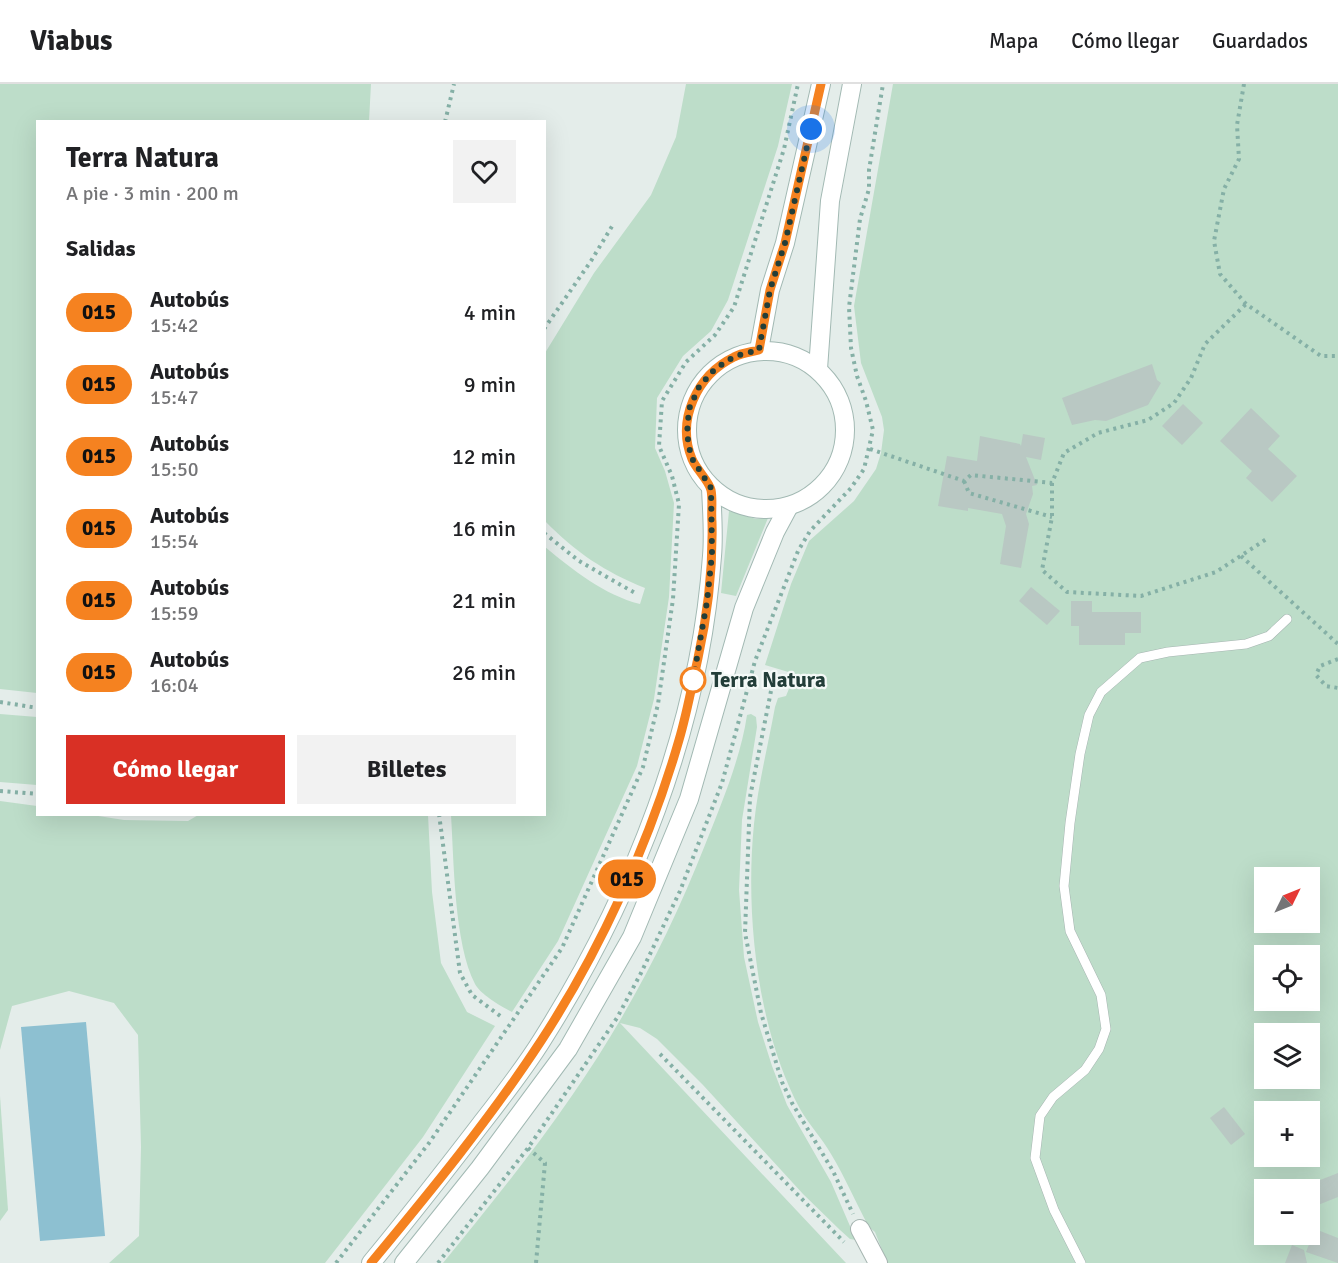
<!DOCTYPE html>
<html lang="es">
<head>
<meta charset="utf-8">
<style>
	:root { --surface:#fff; --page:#f2f2f2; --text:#202124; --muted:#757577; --line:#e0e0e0; --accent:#d93025 }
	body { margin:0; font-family:Signika,sans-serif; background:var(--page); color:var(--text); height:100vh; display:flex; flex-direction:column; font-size:22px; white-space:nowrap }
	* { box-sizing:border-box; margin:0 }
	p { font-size:20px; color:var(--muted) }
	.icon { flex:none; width:33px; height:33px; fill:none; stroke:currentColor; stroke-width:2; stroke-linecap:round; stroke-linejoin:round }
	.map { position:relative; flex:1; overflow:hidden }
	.details { position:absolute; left:36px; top:36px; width:510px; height:696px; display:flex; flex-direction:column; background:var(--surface); border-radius:0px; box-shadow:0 6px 24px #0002 }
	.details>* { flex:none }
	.badge { padding:0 12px; border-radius:20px; font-size:21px; line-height:39px }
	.needle { width:39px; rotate:47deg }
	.buttons { position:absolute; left:1254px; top:783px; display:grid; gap:12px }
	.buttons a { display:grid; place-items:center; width:66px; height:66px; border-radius:0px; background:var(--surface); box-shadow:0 6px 24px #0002; font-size:30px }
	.you { position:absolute; width:30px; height:30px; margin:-15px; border:4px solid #fff; border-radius:50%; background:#1a73e8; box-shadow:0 0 0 9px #1a73e833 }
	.map>.badge { position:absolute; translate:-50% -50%; box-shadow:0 0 0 3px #fff }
	h2 { padding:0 30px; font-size:22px; line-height:54px }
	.round { display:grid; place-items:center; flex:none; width:63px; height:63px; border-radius:0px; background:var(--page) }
	.summary { display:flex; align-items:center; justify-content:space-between; height:102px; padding:0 30px }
	h1 { font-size:28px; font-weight:700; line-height:45px }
	.primary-button { display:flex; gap:12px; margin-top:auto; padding:12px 30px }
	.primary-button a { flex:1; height:69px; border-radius:0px; background:var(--accent); color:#fff; font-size:24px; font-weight:700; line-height:69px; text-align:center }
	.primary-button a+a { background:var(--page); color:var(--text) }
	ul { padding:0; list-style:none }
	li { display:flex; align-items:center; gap:18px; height:72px; padding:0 30px }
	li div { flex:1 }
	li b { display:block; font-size:22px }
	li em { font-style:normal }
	li .badge { min-width:66px; font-weight:700; text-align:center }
	header { display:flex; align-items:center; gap:36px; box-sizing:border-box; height:84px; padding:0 30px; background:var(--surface); border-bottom:2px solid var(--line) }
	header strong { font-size:28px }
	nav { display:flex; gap:33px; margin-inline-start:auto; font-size:21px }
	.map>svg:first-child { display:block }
	.green { fill:#bdddc9; fill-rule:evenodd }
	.water { fill:#8dc0d1 }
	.building { fill:#b9c8c3 }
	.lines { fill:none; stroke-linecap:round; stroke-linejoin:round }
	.lane-casing { stroke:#a6b5b1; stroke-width:10 }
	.street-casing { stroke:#a6b5b1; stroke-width:20 }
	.secondary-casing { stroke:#a2b9b3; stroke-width:20 }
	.path { stroke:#85b0a6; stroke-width:4; stroke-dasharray:3 4.5; stroke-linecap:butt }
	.lane { stroke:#fff; stroke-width:9 }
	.street { stroke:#fff; stroke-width:18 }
	.secondary { stroke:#fff; stroke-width:18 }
	.line-casing { stroke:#fff; stroke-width:14 }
	.line { stroke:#f58220; stroke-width:9 }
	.walk { stroke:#233e39; stroke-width:6; stroke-dasharray:0 10.8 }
	.stop-dot { fill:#fff; stroke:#f58220; stroke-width:3 }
	.labels { text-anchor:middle; stroke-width:4.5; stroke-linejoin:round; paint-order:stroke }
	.stop-label { font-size:21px; font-weight:bold; fill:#233e39; stroke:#f4f9f7; text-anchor:start }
</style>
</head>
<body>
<header>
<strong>Viabus</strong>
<nav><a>Mapa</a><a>Cómo llegar</a><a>Guardados</a></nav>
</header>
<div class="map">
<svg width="1338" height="1179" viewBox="0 0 1338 1179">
	<rect width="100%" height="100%" fill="#e4edea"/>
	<!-- green -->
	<g class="green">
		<polygon points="0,0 371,0 369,37 38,38 37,609 0,605"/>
		<path d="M 686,0 L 792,0 L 778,62 L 728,216 L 711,247 L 683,272 L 657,314 L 655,364 L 665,387 L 674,419 L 669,513 L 654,615 L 637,682 L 558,857 L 512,928 C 502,923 480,910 475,900 C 454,859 454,778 451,731 L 544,730 L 545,463 C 573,486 604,511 640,520 L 645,504 C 605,488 575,468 545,437 L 545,269 L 594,189 L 651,111 L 676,53 Z"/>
		<path d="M 893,0 L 1338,0 L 1338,1179 L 887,1179 L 875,1148 L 869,1143 C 856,1119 845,1093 831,1070 C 822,1054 809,1041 800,1025 C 757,945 745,829 754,740 C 758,701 768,662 775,623 L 778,614 L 786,612 L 795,590 L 765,581 L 791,500 L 809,457 L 854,417 L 876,385 L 881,369 L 884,346 L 882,333 L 861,279 L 854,222 ZM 1264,794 L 1310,794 L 1310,838 L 1264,838 ZM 1264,872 L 1310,872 L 1310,916 L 1264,916 ZM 1264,950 L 1310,950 L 1310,994 L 1264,994 ZM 1264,1028 L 1310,1028 L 1310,1072 L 1264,1072 ZM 1264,1106 L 1310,1106 L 1310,1150 L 1264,1150 Z"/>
		<polygon points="729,427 756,435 768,434 736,512 721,509"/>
		<polygon points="0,630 37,633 37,701 0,698"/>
		<path d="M 751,630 L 756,633 L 757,643 L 742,736 L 739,806 L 744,873 L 758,938 L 772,982 L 787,1021 L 831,1098 L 856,1156 L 850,1155 L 840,1146 L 803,1110 L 703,1001 L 657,955 L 640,944 L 620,939 L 846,1179 L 443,1179 C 487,1125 531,1071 571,1013 C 626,934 670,850 705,761 C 721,721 741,673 747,631 Z"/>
		<polygon points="0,717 37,722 38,730 92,731 124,736 188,737 200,730 428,731 432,808 441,879 467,928 495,942 423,1053 325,1179 109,1179 139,1152 141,1063 138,951 114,919 69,907 12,922 0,966"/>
		<polygon points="0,1012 8,1126 0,1137"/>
	</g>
	<!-- water -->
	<polygon class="water" points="86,938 105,1152 40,1157 21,943"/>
	<!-- building -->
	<g class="building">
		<polygon points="1152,280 1157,296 1161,299 1148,321 1106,337 1095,336 1072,341 1062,314"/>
		<polygon points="1183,320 1203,339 1182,361 1162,342"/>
		<polygon points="1251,324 1280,352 1268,365 1297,392 1272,418 1246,394 1252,387 1220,357"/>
		<polygon points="1023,350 1045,354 1041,376 1026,373 1037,401 1032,402 1033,410 1026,430 1029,440 1021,484 1000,480 1006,442 1002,430 968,424 968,427 938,422 947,372 977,377 980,352 1020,360 1021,362"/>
		<polygon points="1031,503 1060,527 1047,541 1019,517"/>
		<polygon points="1071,517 1092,517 1092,528 1141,528 1141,549 1125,549 1125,561 1079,561 1079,542 1071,542"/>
		<polygon points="1224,1023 1245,1050 1231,1061 1210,1034"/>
		<polygon points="1338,1089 1338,1113 1318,1121 1310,1100"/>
		<polygon points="1315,1145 1338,1154 1338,1179 1306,1168"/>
		<polygon points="1292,1161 1304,1166 1307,1179 1285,1179"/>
	</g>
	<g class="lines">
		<!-- lane casing -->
		<g class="lane-casing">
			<polyline id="lane" points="1081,1179 1054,1126 1035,1074 1040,1032 1053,1013 1085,986 1099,965 1106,945 1101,911 1070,847 1064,802 1070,739 1080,670 1089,631 1101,608 1140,574 1168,568 1246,560 1269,552 1287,535"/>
		</g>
		<!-- street casing -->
		<g class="street-casing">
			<polyline id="street" points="860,1145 878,1179"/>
		</g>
		<!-- secondary casing -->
		<g class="secondary-casing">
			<g id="secondary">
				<polyline points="759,266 770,206 785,159 821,0"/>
				<circle cx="766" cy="346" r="79"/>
				<polyline points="818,285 830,117 852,0"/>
				<path d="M 371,1179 C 409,1133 445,1087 481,1040 C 502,1013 524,985 542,956 C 633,812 700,643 712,472 C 714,450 712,427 711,404"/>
				<polyline points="404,1179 480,1084 568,965 632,853 689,715 744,524 775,448 789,422"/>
			</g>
		</g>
		<!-- path -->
		<g class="path">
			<polyline points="1244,0 1237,41 1239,75 1224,105 1214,157 1220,190 1246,220 1321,272 1338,272"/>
			<polyline points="445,38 454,0"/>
			<polyline points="544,245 591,177 614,139"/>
			<polyline points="870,365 964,397 971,391 1052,399 1064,369 1098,349 1148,336 1174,319 1191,294 1205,260 1246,220"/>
			<polyline points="964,397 969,409 1052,433"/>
			<polyline points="1052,399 1052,433 1042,486 1067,508 1141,512 1216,488 1268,454"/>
			<polyline points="544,449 579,477 635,509"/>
			<polyline points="1241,472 1338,560"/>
			<polyline points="1338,575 1320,582 1316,591 1326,602 1338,604"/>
			<polyline points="771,607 750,713 745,849 761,929 782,998 792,1019 833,1087 853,1130"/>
			<polyline points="0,618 38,624"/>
			<polyline points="0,707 38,710"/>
			<polyline points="179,730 184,730"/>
			<polyline points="439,730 460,889 472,911 503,934"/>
			<polyline points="660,970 844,1158"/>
			<polyline points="528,1064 545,1079 536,1179"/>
			<polyline points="336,1179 429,1059 562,864 643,683 658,620 673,515 679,420 672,392 659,362 662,317 686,278 715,251 734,223 784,65 798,0"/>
			<polyline points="438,1179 528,1064 617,934 641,889 680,807 722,699 755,577 798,467 810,447 851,404 864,385 873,346 866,317 857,292 851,264 849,223 860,135 869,105 869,86 883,0"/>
		</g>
		<!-- lane -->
		<use href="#lane" class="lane"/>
		<!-- street -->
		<use href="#street" class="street"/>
		<!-- secondary -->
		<use href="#secondary" class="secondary"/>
	</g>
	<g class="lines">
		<!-- line casing -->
		<g class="line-casing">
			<path id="line" d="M 371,1179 C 430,1108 490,1035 541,957 C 600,867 649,760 679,656 C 687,629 692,601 698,574 C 708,529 713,483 712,438 C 711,428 713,416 711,406 C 709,397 696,385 692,375 C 676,336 697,291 734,273 C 741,269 751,268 759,266 L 770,206 L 785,159 L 821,0"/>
		</g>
		<!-- line -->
		<use href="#line" class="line"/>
		<!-- walk -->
		<polyline class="walk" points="693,596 707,518 712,470 711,404 691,373 687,350 689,325 699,303 715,285 735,272 759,266 770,206 785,159 811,45"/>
	</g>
	<!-- markers -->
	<circle class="stop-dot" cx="693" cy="596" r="12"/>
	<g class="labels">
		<!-- stop labels -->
		<g class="stop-label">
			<text x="711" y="603">Terra Natura</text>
		</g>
	</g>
</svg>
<div class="buttons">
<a><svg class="needle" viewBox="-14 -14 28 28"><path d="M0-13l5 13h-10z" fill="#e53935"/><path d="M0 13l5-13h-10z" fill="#757577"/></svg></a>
<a><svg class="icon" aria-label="locate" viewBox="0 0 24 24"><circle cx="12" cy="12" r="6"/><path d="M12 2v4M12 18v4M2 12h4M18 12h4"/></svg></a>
<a><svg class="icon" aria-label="layers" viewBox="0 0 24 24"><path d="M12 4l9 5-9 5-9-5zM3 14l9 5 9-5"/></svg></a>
<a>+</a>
<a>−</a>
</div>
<div class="you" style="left:811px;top:45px"></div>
<b class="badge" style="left:627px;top:795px;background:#f58220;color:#111">015</b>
<section class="details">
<div class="summary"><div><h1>Terra Natura</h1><p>A pie · 3 min · 200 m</p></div><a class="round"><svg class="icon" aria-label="heart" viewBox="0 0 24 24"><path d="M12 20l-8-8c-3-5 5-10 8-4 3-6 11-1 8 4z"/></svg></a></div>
<h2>Salidas</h2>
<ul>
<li><span class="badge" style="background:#f58220;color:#111">015</span><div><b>Autobús</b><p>15:42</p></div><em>4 min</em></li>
<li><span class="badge" style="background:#f58220;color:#111">015</span><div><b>Autobús</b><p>15:47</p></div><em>9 min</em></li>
<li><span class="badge" style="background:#f58220;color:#111">015</span><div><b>Autobús</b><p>15:50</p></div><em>12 min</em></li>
<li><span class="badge" style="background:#f58220;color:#111">015</span><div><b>Autobús</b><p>15:54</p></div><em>16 min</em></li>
<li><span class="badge" style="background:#f58220;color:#111">015</span><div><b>Autobús</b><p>15:59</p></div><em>21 min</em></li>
<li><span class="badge" style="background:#f58220;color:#111">015</span><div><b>Autobús</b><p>16:04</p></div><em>26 min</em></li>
</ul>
<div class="primary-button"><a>Cómo llegar</a><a>Billetes</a></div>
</section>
</div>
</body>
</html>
